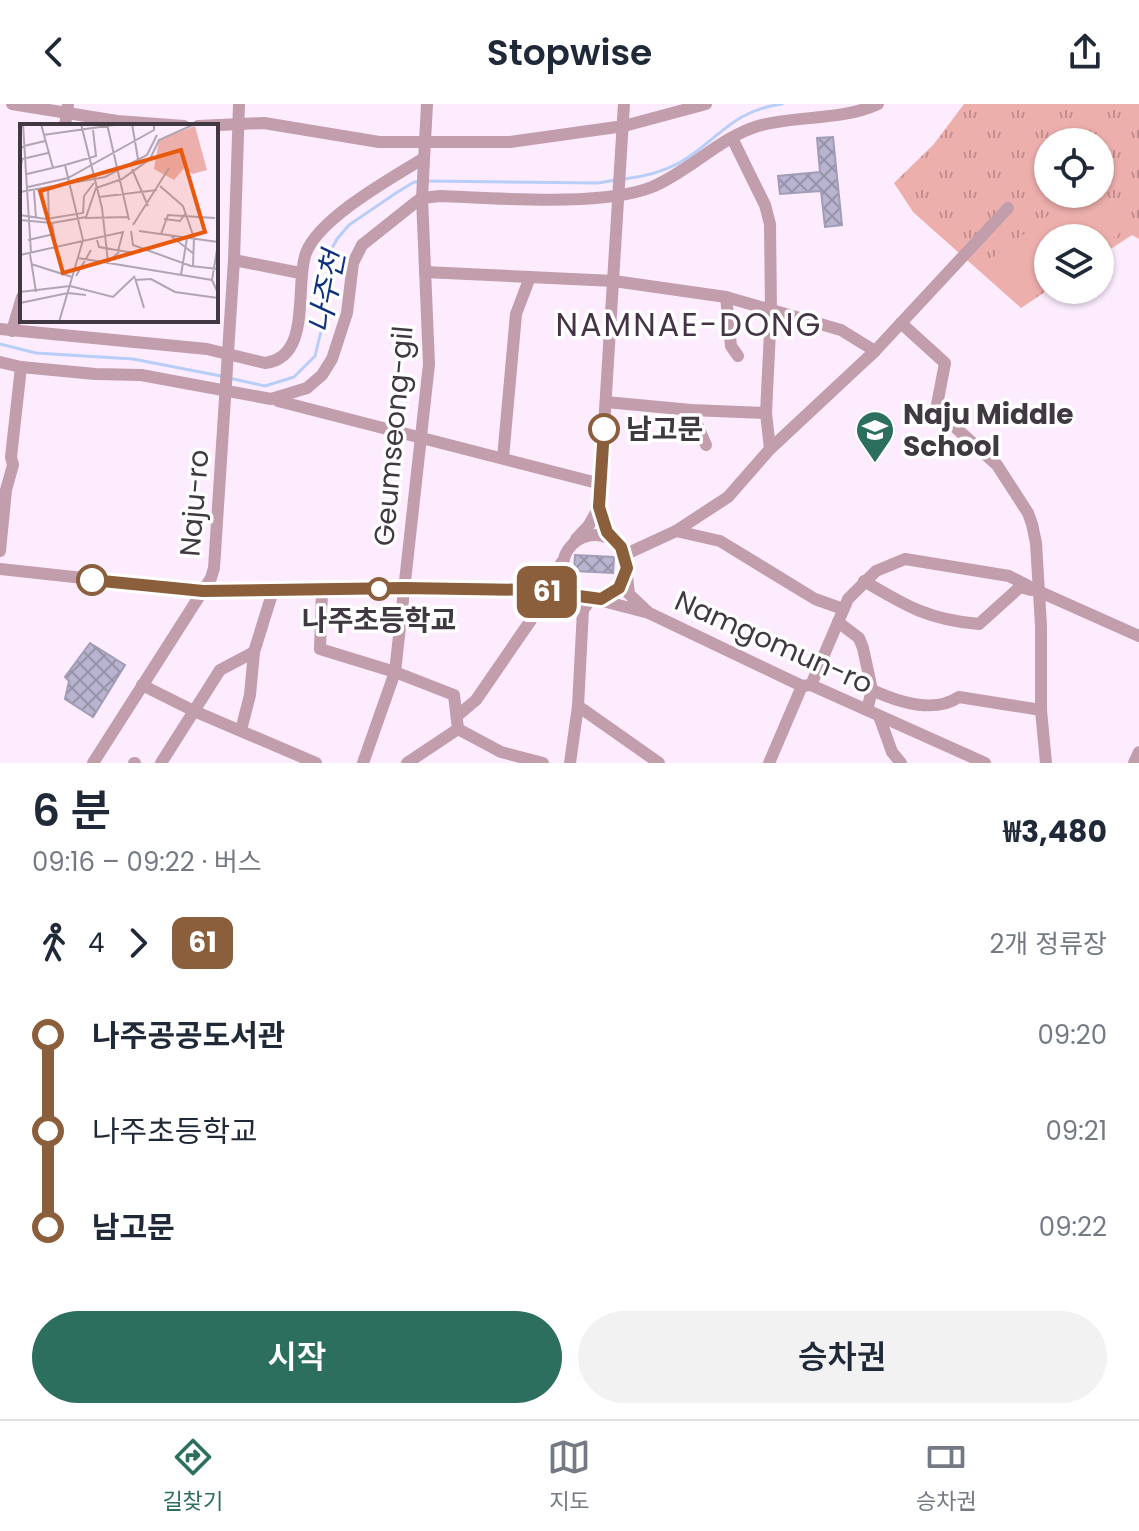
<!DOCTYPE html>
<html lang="ko">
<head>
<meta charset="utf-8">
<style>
	:root { --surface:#fff; --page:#f2f2f3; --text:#1f2937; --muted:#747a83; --line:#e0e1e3; --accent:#2d6f5f }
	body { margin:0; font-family:Poppins,"Noto Sans KR",sans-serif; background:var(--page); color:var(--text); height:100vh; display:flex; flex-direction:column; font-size:30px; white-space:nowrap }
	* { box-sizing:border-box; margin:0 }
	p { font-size:26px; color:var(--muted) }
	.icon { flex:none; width:44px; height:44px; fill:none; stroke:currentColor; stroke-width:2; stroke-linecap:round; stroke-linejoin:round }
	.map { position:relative; height:659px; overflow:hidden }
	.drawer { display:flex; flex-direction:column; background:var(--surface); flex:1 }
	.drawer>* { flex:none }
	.badge { padding:0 16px; border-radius:12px; font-size:28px; line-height:52px }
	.buttons { position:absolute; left:1034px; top:24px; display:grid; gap:16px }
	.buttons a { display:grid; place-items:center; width:80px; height:80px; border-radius:50%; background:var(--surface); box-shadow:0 2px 6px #0004; font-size:40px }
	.map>.badge { position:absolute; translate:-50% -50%; box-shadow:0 0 0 4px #fff }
	.legs { display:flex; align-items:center; gap:12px; height:88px; padding:0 32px; font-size:26px }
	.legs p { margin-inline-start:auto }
	.overview { display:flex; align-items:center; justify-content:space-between; height:136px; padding:0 32px }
	h1 { font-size:44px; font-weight:600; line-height:60px }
	.primary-button { display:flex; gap:16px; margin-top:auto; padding:16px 32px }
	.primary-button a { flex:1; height:92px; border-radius:48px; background:var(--accent); color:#fff; font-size:32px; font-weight:600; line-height:92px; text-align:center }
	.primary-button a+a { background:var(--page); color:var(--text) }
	ul { padding:0 32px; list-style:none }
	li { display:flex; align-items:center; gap:28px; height:96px; font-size:30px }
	li i { display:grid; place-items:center; width:12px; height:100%; margin:0 10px; background:currentColor }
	li i::after { content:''; width:20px; height:20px; margin:-10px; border:6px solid; border-radius:50%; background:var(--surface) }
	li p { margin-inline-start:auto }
	li:first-child i { background:linear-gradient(#0000 50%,currentColor 0) }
	li:last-child i { background:linear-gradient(currentColor 50%,#0000 0) }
	header { display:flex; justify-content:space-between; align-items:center; height:104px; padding:0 32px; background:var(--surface); font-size:36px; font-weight:600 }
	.tabs { display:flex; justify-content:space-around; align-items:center; height:112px; border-top:2px solid var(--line); background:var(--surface); font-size:22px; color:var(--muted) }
	.tabs a { display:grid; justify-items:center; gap:4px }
	.tabs .current { color:var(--accent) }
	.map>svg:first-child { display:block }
	.grass { fill:url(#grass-tufts); fill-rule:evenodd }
	.pitch { fill:#edafac }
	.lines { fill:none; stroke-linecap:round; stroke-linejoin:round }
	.stream { stroke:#b8cef8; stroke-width:3 }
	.building { fill:url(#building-cross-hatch); stroke:#a19db7; stroke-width:2 }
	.minor { stroke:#c29dac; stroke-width:12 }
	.line-1-casing { stroke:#fff; stroke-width:18 }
	.line-1 { stroke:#8b5e3c; stroke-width:12 }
	.stop-1-dot { fill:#fff; stroke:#8b5e3c; stroke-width:4 }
	.labels { text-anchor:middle; stroke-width:7; stroke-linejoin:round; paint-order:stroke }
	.poi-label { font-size:28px; font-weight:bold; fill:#413942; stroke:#fff; text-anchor:start }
	.stop-label { font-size:28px; font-weight:bold; fill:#413942; stroke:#fff; text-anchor:start }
	.street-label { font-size:28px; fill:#413942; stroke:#fff }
	.water-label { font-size:30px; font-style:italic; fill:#0f317e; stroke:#fff }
	.quarter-label { font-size:32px; letter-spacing:2px; fill:#443446; stroke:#fff }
	.inset-road { fill:none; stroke:#b1a4b3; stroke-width:2 }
	.view { fill:#e8590c; fill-opacity:0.15; stroke:#e8590c; stroke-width:4 }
	.inset-edge { fill:none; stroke:#413942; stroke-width:4 }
</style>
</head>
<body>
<header><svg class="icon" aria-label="back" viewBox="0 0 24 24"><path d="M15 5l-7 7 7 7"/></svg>Stopwise<svg class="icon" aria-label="share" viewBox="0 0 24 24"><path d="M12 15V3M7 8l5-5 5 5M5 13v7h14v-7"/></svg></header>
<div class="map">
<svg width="1139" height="659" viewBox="0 0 1139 659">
	<defs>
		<pattern id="grass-tufts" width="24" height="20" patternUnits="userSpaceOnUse" patternTransform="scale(2)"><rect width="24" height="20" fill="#edafac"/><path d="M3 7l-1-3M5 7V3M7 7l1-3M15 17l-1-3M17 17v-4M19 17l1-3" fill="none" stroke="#c28f8e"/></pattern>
		<pattern id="building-cross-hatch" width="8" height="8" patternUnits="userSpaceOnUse" patternTransform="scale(2)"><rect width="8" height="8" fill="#b8b3ce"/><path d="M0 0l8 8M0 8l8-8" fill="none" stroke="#9793a9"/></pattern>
	</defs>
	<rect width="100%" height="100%" fill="#fcecfe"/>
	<!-- grass -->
	<path class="grass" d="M 964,0 L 1139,0 L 1139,135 L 1132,131 L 1100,152 L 1100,134 L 1048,134 L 1048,186 L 1021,204 L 913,108 L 894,79 L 934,40 ZM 1048,38 L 1100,38 L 1100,90 L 1048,90 Z"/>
	<!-- pitch -->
	<polygon class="pitch" points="1077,90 1096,90 1125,125 1100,144 1100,134 1048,134 1048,183 1024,201 991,155"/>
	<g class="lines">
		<!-- stream -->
		<g class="stream">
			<path d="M 624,75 C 642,73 662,68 679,59 C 718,37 730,7 782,0"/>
			<polyline points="428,77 598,79 616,76"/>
			<polyline points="0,240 36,249 133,255 221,272"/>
			<polyline points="229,274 265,282 294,273 315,252 324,215 330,148 337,135 349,121 396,89 414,78 421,78"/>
		</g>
	</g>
	<!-- building -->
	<g class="building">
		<polygon points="833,33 842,121 825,123 821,87 780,90 778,72 820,68 817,34"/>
		<polygon points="575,451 614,453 613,469 574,467"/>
		<polygon points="90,539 125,561 93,613 65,595 69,577 65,573"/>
	</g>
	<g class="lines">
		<!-- minor -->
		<g class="minor">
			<polyline points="12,0 117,17 184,22"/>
			<polyline points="65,22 68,0"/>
			<polyline points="198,22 264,19 379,38 510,38 624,22 706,0"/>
			<polyline points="732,34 765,101 770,120 771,207 766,309 770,345"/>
			<polyline points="234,156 300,169"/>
			<polyline points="425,168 614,177 726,193 841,226 875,247"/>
			<polyline points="726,193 731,242 738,252"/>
			<polyline points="901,219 945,259 936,306 997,361 1028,409 1032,420 1036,439 1041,522 1041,606 1046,659"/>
			<path d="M 0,225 L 207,245 L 265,259 C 313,253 294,181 306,149 C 319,114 393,73 424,54"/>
			<polyline points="12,227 22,193"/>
			<path d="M 0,258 L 21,263 L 95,270 L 141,271 L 271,295 L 307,284 L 322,271 L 332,255 L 347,209 L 353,159 L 362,141 L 416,98 L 422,94 L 440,92 C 496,94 602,103 652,83 C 690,67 719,34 758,22 C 797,11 841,17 878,0"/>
			<polyline points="278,297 601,380"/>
			<polyline points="606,298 691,306 766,309"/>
			<polyline points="691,306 706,341"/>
			<polyline points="503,354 516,210 530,173"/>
			<polyline points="599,403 624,0"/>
			<polyline points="676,427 720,437 815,495 843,505"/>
			<circle cx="595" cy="463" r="32"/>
			<polyline points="576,435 589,421 599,403 604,422 613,436"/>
			<polyline points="0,447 6,386 13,361 11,353 21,263"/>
			<polyline points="624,451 676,427 728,393 770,345 875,247 1008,104"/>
			<polyline points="562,458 549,479 534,486 580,492"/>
			<polyline points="0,465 203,487 404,484 534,486 534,507 531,516 476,596 457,612"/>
			<path d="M 864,477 C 906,502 929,516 979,520 L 1020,483 L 1031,486"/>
			<polyline points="322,486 320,545 395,568 454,591 458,625"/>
			<polyline points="591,495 583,506 578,602 659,659"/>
			<polyline points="595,495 649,509 629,490 627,472"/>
			<polyline points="649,509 802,582 811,581 985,659"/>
			<polyline points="838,518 859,534 863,544 872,586 867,606"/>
			<polyline points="142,581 194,607 316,659"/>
			<polyline points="811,581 848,495 876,467 905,455 1009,472 1038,487 1139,532"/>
			<path d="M 872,586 C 898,598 934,610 959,593 L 1041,606"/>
			<polyline points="879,612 892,648 901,659"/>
			<polyline points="458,625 501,648 543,659"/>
			<polyline points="241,626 250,591 254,548 273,487"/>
			<polyline points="93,659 211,474 214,464 234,156 239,0"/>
			<polyline points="134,659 135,659"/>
			<polyline points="161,659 220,566 254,548"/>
			<polyline points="363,659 395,568 429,260 422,94 427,0"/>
			<polyline points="407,659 458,625"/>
			<polyline points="570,659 578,602"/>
			<polyline points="769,659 802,582"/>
			<polyline points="1134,659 1139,648"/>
		</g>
	</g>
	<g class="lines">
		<!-- line-1 casing -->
		<g class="line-1-casing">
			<polyline id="line-1" points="92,476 203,487 404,484 534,486 601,495 619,484 627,464 621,443 607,428 599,403 604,325"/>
		</g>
		<!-- line-1 -->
		<use href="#line-1" class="line-1"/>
	</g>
	<!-- icons -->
	<defs>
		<g id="school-pin" transform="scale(2)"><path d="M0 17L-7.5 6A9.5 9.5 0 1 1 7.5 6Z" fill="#2d6f5f" stroke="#fff"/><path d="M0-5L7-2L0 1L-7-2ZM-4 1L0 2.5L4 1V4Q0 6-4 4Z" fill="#fff"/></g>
	</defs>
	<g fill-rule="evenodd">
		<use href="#school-pin" x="875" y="326"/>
	</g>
	<!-- markers -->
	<g class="stop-1-dot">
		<circle cx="604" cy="325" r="14"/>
		<circle cx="92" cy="476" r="14"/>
		<circle cx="379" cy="485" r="10"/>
	</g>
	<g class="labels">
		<!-- poi labels -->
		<g class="poi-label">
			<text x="903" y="320">Naju Middle<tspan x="903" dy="32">School</tspan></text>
		</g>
		<!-- stop labels -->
		<g class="stop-label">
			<text x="626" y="335">남고문</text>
			<text x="379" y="526" text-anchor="middle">나주초등학교</text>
		</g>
		<!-- street labels -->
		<g class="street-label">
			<text transform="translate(393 332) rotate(-85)" y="10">Geumseong-gil</text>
			<text transform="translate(194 399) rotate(-85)" y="10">Naju-ro</text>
			<text transform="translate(774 538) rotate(24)" y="10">Namgomun-ro</text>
		</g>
		<!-- water labels -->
		<g class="water-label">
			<text transform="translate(327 188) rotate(-79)" y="10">나주천</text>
		</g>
		<!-- quarter labels -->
		<g class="quarter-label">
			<text x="689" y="232">NAMNAE-DONG</text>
		</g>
	</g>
	<!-- overview -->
	<g transform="translate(20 20)">
		<rect width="198" height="198" fill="#fcecfe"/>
		<path d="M 175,2 L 187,46 L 172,50 L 165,43 L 154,56 L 134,45 L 139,16 Z" fill="#edafac"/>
		<path class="inset-road" d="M 3,0 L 11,129M 21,0 L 33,44M 61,0 L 82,84 L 88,138 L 99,128M 87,0 L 109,96M 112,0 L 118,35M 23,11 L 101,0M 0,23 L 25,17M 45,41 L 76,32 L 73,6M 112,45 L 128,82M 0,48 L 2,35 L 28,29M 7,50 L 45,41 L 63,116 L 39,198M 140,62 L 163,82 L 174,114M 8,63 L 48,54 L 134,6 L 134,0M 28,64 L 29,95M 14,67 L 16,94M 0,68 L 85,53 L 127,31 L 137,11M 79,73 L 137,66M 0,91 L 26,95 L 63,89 L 64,72 L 74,59M 65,94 L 108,93M 144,95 L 160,97 L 165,90M 0,96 L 32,99 L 66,93 L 76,64 L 102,55 L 130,35 L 139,16 L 175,0M 32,99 L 36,125M 113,101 L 149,44M 111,107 L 113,121 L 171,142 L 198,145M 119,107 L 198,118M 141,110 L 148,91 L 195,94M 151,112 L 174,130M 8,116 L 34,110M 77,116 L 79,123 L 114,129M 198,120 L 192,156 L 198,169M 10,130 L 16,168M 0,131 L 103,108 L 98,127M 58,134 L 192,156M 11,140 L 52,153M 173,142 L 174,114M 161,151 L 167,114M 56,152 L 71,126M 115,154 L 124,184M 115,156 L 131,155 L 155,168 L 198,174M 0,168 L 50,162 L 93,173 L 115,152M 0,179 L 48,169 L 66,171"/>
		<path class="view" d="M 161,26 L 185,108 L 43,149 L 20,67 Z"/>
		<rect width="198" height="198" class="inset-edge"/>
	</g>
</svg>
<div class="buttons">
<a><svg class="icon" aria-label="locate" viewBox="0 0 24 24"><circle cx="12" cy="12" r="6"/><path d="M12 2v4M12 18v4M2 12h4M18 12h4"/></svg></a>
<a><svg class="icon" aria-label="layers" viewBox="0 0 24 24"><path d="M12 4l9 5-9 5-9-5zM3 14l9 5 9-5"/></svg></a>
</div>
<b class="badge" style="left:547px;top:488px;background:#8b5e3c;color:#fff">61</b>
</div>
<section class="drawer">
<div class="overview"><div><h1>6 분</h1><p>09:16 – 09:22 · 버스</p></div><b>₩3,480</b></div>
<div class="legs"><svg class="icon" aria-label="walk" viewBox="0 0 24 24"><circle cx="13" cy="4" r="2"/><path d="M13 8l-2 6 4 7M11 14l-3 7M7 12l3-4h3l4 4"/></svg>4<svg class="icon" aria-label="forward" viewBox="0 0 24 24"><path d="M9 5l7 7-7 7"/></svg><b class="badge" style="background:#8b5e3c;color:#fff">61</b><p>2개 정류장</p></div>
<ul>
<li><i style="color:#8b5e3c"></i><b>나주공공도서관</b><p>09:20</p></li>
<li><i style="color:#8b5e3c"></i><span>나주초등학교</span><p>09:21</p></li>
<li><i style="color:#8b5e3c"></i><b>남고문</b><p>09:22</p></li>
</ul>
<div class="primary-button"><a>시작</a><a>승차권</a></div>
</section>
<nav class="tabs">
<a class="current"><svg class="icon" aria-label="directions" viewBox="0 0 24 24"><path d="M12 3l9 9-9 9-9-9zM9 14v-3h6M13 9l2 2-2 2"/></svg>길찾기</a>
<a><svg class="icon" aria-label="map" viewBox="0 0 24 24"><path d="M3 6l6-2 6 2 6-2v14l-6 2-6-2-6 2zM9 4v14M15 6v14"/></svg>지도</a>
<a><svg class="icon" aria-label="tickets" viewBox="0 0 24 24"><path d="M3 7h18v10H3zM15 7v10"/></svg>승차권</a>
</nav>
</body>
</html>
